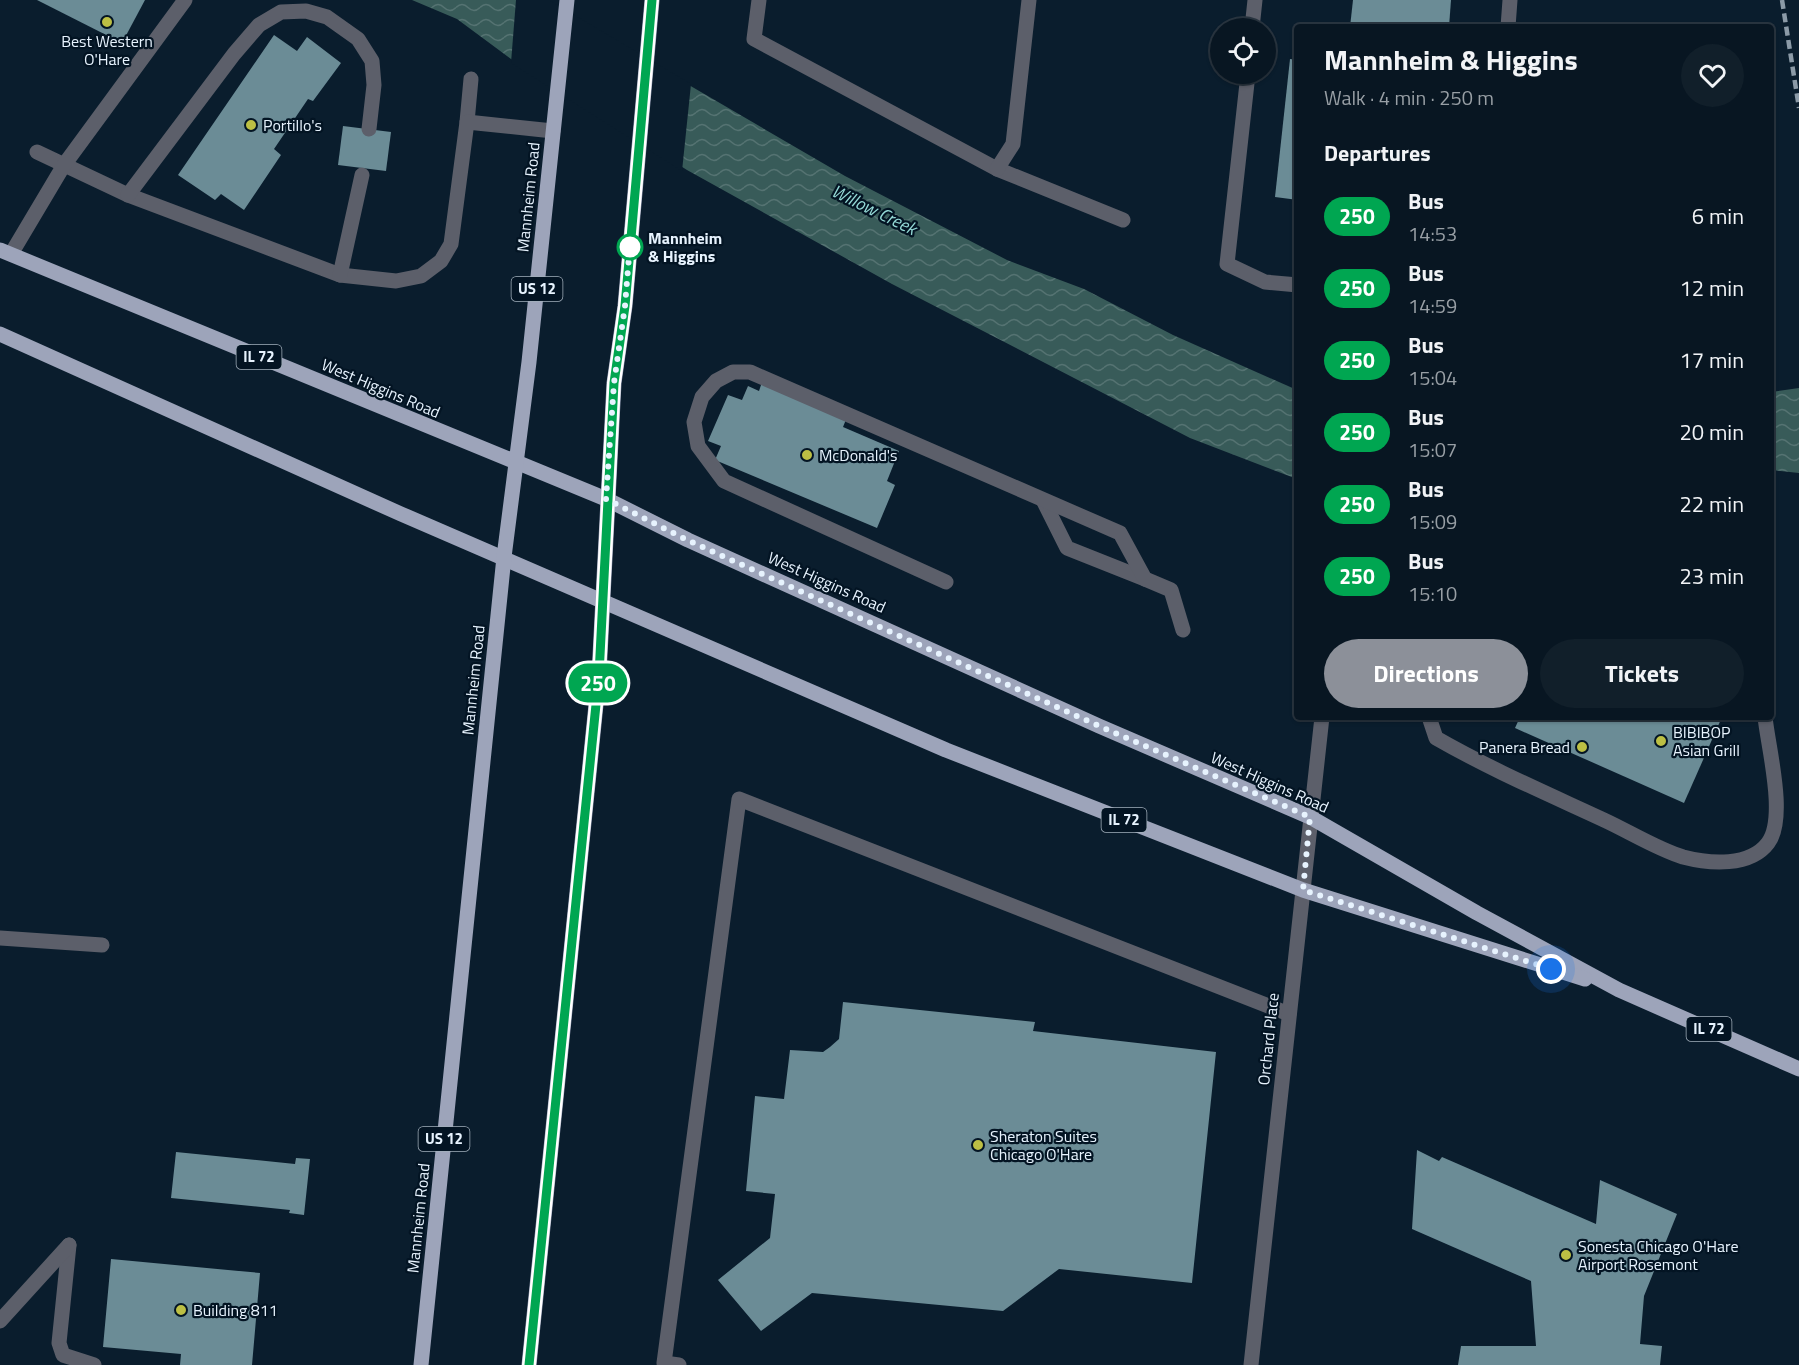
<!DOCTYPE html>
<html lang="en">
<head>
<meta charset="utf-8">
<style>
	:root { --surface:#081622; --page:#111f2a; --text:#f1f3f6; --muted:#989fa5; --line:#293540; --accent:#8c9099 }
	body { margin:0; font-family:"Titillium Web",sans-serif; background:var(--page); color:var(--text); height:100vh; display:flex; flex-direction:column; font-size:22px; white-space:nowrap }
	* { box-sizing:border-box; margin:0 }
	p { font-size:20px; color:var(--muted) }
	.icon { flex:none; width:33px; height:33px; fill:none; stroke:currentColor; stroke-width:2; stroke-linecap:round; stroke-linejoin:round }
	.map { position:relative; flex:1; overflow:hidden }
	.side { position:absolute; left:1294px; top:24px; width:480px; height:696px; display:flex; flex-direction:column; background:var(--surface); border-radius:6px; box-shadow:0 2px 4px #0004,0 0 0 2px var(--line) }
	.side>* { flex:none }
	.badge { padding:0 12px; border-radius:20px; font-size:21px; line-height:39px }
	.tools { position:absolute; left:1210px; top:18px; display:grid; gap:12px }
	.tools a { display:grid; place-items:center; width:66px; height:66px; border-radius:50%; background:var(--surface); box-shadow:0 2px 4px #0004,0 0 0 2px var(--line); font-size:30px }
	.you { position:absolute; width:30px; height:30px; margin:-15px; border:4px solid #fff; border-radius:50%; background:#1a73e8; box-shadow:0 0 0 9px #1a73e833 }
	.map>.badge { position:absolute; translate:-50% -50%; box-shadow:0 0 0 3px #fff }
	h2 { padding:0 30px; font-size:22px; line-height:54px }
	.round { display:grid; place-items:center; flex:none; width:63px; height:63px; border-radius:32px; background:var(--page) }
	.headline { display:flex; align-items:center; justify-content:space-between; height:102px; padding:0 30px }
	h1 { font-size:28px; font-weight:700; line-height:45px }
	.primary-button { display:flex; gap:12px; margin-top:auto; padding:12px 30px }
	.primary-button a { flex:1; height:69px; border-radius:36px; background:var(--accent); color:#fff; font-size:24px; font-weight:700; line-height:69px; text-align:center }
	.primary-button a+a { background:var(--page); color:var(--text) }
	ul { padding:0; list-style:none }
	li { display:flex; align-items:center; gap:18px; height:72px; padding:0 30px }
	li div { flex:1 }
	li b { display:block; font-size:22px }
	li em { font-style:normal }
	li .badge { min-width:66px; font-weight:700; text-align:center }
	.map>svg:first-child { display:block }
	.water { fill:url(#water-waves) }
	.pier { fill:#0a1d2d }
	.building { fill:#6b8c96 }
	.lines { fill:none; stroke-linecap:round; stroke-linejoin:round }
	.service { stroke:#5c5f6a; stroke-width:15 }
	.primary { stroke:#9da4ba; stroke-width:15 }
	.rail { stroke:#8b9aa7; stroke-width:4.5; stroke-dasharray:9 4.5; stroke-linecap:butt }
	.line-casing { stroke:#fff; stroke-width:14 }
	.line { stroke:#00a651; stroke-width:9 }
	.walk { stroke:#e7f3fe; stroke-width:6; stroke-dasharray:0 10.8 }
	.poi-dot { fill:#bcbf44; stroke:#031423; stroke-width:2 }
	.stop-dot { fill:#fff; stroke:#00a651; stroke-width:3 }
	.labels { text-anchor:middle; stroke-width:4.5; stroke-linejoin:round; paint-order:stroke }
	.shield { fill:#031423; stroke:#a3b0bc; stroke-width:1.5 }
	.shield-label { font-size:15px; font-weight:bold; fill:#e7f3fe }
	.poi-label { font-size:16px; fill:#e7f3fe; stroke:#031423; text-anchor:start }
	.street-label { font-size:16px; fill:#e7f3fe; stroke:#031423 }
	.stop-label { font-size:16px; font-weight:bold; fill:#e7f3fe; stroke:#031423; text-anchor:start }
	.water-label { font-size:18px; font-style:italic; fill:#94d9d6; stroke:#031423 }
</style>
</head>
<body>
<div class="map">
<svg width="1799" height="1365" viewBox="0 0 1799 1365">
	<defs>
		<pattern id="water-waves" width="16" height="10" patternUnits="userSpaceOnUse" patternTransform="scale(1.5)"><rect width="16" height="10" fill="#385b59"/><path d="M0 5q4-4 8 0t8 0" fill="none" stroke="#557372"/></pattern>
	</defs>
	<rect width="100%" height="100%" fill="#0a1d2d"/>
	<!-- water -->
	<g class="water">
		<polygon points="412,0 543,0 845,176 1007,260 1084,289 1173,335 1297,390 1297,479 1190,438 892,284 687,170 511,59 457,19"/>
		<polygon points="1799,388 1799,473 1772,470 1772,392"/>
	</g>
	<!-- pier -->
	<polygon class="pier" points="516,0 549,0 691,84 682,171 511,63"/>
	<!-- building -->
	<g class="building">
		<polygon points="37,0 145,0 122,43"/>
		<polygon points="1353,0 1451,0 1449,27 1350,27"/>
		<polygon points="274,35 297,51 307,37 341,63 313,101 308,99 274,149 281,155 244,210 221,194 215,200 178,175"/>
		<polygon points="1290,59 1298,60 1298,200 1275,197"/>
		<polygon points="343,126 391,132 386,171 338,165"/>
		<polygon points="762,382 847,417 843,427 899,451 887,481 895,485 877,528 715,460 721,446 708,441 728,395 742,400 748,386 759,391"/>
		<polygon points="1520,717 1722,717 1684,803 1515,728"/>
		<polygon points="843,1002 1035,1022 1033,1031 1216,1052 1192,1283 1059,1269 1003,1311 812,1293 761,1331 718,1280 770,1238 775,1194 746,1191 755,1096 784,1099 790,1050 823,1052 830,1047 839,1039"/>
		<polygon points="1417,1150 1439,1161 1442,1157 1596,1224 1600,1180 1677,1214 1644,1296 1640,1344 1662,1346 1660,1365 1458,1365 1461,1346 1536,1346 1531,1281 1412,1229"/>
		<polygon points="176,1152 295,1164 296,1158 310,1159 304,1215 289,1213 290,1210 171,1198"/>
		<polygon points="111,1259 260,1273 252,1365 180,1365 181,1354 103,1347"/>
	</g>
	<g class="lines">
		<!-- service -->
		<g class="service">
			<polyline points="759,0 754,39 997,169 1123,220"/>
			<polyline points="1508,27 1510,0"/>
			<polyline points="1252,28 1255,0"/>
			<polyline points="1248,74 1227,264 1265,282 1298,285"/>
			<polyline points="467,122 471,79"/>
			<polyline points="37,152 128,195 340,275 396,281 421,276 441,261 451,244 467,122 553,131"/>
			<polyline points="997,169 1013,144 1029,0"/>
			<polyline points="128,195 234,54 259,25 281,12 306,11 327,17 358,39 372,61 374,85 369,129"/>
			<polyline points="11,254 64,165 185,0"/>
			<polyline points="340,275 362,175"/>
			<polyline points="1043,500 1067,548 1145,579"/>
			<polyline points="946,582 724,481 698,446 694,422 702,397 716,381 733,372 750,372 1120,533 1145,579 1171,590 1183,630"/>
			<path d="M 1429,717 L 1436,738 C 1490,769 1548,794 1604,820 C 1630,832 1657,849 1683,857 C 1710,864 1750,867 1768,843 C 1787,818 1768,747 1765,717"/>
			<polyline points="0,938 102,945"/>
			<polyline points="69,1245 59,1343 63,1355 94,1365"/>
			<polyline points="0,1321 69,1245"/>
			<polyline points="679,1365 664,1363 739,799 1289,1014"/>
			<polyline points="1251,1365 1322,717"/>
		</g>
		<!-- primary -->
		<g class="primary">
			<polyline points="0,250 606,499 688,540 1099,726 1310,817 1477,913 1619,990 1799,1069"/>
			<polyline points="0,334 401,514 946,750 1303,890 1585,979"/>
			<polyline points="421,1365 504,557 529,362 567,0"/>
			<polyline points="529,1365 599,675 614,383 625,306 652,0"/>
		</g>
		<!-- rail -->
		<polyline class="rail" points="1782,0 1799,108"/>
	</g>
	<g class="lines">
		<!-- line casing -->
		<g class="line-casing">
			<polyline id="line" points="529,1365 599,675 614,383 625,306 652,0"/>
		</g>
		<!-- line -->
		<use href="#line" class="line"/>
		<!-- walk -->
		<polyline class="walk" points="630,247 630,244 625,306 614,383 606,499 687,540 1099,726 1310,817 1303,890 1551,969"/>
	</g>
	<!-- markers -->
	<g class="poi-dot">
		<circle cx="107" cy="22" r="6"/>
		<circle cx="251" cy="125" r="6"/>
		<circle cx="807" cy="455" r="6"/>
		<circle cx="1661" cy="741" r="6"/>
		<circle cx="1582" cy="747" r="6"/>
		<circle cx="978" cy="1145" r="6"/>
		<circle cx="1566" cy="1255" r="6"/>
		<circle cx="181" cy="1310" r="6"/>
	</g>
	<circle class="stop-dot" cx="630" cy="247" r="12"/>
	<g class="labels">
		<!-- shield labels -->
		<g class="shield">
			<rect x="511.5" y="277" width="51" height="24" rx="4.5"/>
			<rect x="236.5" y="345" width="45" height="24" rx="4.5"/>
			<rect x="1101.5" y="808" width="45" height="24" rx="4.5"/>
			<rect x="1686.5" y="1017" width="45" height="24" rx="4.5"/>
			<rect x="418.5" y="1127" width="51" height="24" rx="4.5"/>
		</g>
		<g class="shield-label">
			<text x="537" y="294">US 12</text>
			<text x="259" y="362">IL 72</text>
			<text x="1124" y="825">IL 72</text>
			<text x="1709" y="1034">IL 72</text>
			<text x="444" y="1144">US 12</text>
		</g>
		<!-- poi labels -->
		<g class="poi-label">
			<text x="107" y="47" text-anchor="middle">Best Western<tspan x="107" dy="18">O'Hare</tspan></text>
			<text x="263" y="131">Portillo's</text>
			<text x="819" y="461">McDonald's</text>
			<text x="1673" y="738">BIBIBOP<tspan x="1673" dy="18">Asian Grill</tspan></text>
			<text x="1570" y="753" text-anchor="end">Panera Bread</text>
			<text x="990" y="1142">Sheraton Suites<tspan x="990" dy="18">Chicago O'Hare</tspan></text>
			<text x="1578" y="1252">Sonesta Chicago O'Hare<tspan x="1578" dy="18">Airport Rosemont</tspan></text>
			<text x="193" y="1316">Building 811</text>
		</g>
		<!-- street labels -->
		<g class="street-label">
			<text transform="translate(528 197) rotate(-84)" y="6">Mannheim Road</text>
			<text transform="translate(381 388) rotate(23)" y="6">West Higgins Road</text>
			<text transform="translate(827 582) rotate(24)" y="6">West Higgins Road</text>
			<text transform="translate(473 680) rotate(-84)" y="6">Mannheim Road</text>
			<text transform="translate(1270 782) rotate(24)" y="6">West Higgins Road</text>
			<text transform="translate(1268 1039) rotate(-84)" y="6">Orchard Place</text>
			<text transform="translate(418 1218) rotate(-84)" y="6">Mannheim Road</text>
		</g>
		<!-- stop labels -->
		<g class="stop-label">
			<text x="648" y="244">Mannheim<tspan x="648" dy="18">&amp; Higgins</tspan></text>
		</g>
		<!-- water labels -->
		<g class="water-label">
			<text transform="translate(874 210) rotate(26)" y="6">Willow Creek</text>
		</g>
	</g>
</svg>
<div class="tools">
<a><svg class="icon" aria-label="locate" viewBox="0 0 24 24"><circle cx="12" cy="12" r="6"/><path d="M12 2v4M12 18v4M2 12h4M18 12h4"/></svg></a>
</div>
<div class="you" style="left:1551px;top:969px"></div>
<b class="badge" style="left:598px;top:683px;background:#00a651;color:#fff">250</b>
<section class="side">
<div class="headline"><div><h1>Mannheim &amp; Higgins</h1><p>Walk · 4 min · 250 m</p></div><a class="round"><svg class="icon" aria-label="heart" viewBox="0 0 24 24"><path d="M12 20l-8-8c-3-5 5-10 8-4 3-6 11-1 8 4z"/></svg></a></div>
<h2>Departures</h2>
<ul>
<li><span class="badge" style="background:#00a651;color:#fff">250</span><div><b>Bus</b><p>14:53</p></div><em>6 min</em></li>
<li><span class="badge" style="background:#00a651;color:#fff">250</span><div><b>Bus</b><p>14:59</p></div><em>12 min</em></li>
<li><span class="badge" style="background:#00a651;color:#fff">250</span><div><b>Bus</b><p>15:04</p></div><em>17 min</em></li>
<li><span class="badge" style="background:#00a651;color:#fff">250</span><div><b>Bus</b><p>15:07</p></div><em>20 min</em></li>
<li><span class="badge" style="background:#00a651;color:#fff">250</span><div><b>Bus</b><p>15:09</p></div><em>22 min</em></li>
<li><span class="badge" style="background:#00a651;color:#fff">250</span><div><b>Bus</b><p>15:10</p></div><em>23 min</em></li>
</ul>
<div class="primary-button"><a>Directions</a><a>Tickets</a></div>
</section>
</div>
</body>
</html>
